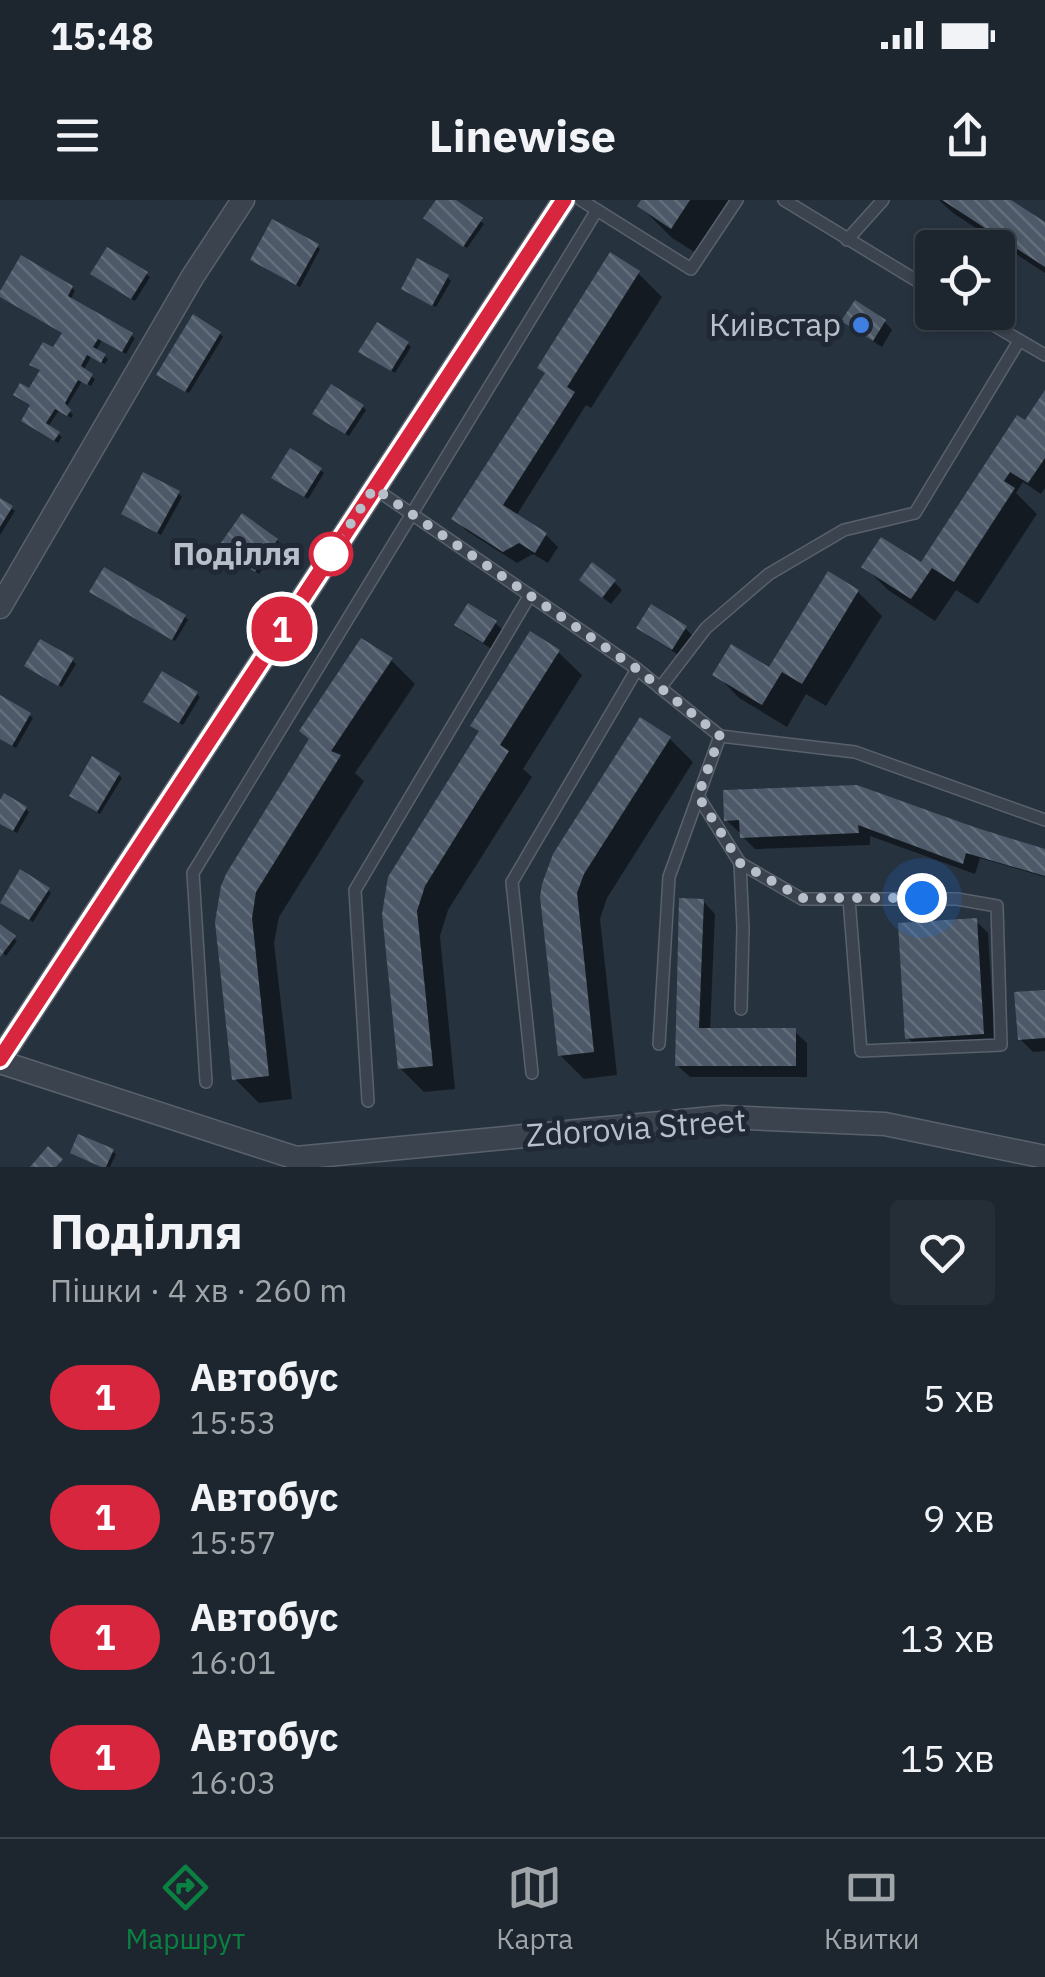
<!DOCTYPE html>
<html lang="uk">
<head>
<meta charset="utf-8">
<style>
	:root { --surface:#1d262f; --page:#252e37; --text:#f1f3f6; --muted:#a0a5aa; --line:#3b434b; --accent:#0b8043 }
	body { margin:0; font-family:"IBM Plex Sans",sans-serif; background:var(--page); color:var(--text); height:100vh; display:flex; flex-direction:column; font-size:38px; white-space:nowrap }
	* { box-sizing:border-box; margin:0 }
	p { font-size:32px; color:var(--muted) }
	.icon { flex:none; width:55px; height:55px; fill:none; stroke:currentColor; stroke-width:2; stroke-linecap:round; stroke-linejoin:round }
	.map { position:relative; height:967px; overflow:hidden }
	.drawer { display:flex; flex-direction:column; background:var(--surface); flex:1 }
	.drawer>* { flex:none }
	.badge { padding:0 20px; border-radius:32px; font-size:35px; line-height:65px }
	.controls { position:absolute; left:915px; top:30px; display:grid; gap:20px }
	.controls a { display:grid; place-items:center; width:100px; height:100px; border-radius:10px; background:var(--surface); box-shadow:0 2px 8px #0004,0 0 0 2px var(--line); font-size:50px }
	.you { position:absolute; width:50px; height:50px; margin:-25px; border:8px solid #fff; border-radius:50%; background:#1a73e8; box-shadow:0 0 0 15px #1a73e833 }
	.map>.badge { position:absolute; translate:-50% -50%; box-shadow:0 0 0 5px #fff }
	.round { display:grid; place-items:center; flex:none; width:105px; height:105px; border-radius:10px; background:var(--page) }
	.headline { display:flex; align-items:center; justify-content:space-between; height:170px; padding:0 50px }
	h1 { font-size:48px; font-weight:700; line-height:75px }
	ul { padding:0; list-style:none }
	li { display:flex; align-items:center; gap:30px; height:120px; padding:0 50px }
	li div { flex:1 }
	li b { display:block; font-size:38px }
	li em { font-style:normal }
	li .badge { min-width:110px; font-weight:700; text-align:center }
	.status { display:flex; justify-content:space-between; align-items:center; height:70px; padding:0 50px; background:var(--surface); direction:ltr }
	.status svg { height:28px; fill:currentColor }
	header { display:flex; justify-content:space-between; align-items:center; height:130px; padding:0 50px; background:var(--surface); font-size:45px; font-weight:700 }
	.dock { display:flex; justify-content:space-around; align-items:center; height:140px; border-top:2px solid var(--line); background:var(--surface); font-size:28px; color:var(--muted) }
	.dock a { display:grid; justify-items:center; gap:5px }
	.dock .active { color:var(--accent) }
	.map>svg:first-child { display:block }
	.shadow { fill:#0007 }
	.building { fill:url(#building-back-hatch) }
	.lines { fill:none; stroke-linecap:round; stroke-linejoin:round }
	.lane-casing { stroke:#59616d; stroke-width:14 }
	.street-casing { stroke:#59616d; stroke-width:25 }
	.lane { stroke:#3b434f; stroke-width:11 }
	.street { stroke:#3b434f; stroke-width:22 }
	.line-casing { stroke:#fff; stroke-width:22 }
	.line { stroke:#d7263d; stroke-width:15 }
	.walk { stroke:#b7bfca; stroke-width:10; stroke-dasharray:0 18 }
	.shop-dot { fill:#3f7fe0; stroke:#202835; stroke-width:4 }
	.stop-dot { fill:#fff; stroke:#d7263d; stroke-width:5 }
	.labels { text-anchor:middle; stroke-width:10; stroke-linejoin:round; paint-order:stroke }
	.poi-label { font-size:32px; fill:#b7bfca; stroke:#202835; text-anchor:end }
	.stop-label { font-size:32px; font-weight:bold; fill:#b7bfca; stroke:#202835; text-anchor:end }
	.street-label { font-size:32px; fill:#b7bfca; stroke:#202835 }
</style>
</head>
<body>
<div class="status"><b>15:48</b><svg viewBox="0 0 49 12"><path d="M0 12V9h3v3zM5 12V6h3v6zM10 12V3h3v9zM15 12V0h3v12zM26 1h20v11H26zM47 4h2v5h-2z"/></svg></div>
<header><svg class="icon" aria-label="menu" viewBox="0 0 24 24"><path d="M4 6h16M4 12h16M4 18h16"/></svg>Linewise<svg class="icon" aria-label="share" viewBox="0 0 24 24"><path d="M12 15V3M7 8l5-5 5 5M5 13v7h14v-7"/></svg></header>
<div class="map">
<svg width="1045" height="967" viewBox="0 0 1045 967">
	<defs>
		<pattern id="building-back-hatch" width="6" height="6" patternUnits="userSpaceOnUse" patternTransform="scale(2.5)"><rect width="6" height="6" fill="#4d5968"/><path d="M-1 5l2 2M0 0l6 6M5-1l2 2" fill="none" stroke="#646f7c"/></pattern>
	</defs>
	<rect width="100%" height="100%" fill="#27323f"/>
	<!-- shadow -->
	<g class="shadow">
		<polygon points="439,0 452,0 484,24 467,48 429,21"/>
		<polygon points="644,0 742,0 704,58 672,38 640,6"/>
		<polygon points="939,0 1007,0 1045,25 1045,73 953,13"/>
		<polygon points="317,46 320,49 300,87 256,63"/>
		<polygon points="638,73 662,97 591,208 586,205 516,316 546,335 558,347 548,363 533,354 517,363 467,331 454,318 547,174"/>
		<polygon points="146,74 150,77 135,101 96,77"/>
		<polygon points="447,77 451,81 436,107 407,92"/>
		<polygon points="72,88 75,91 70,100 135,138 126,154 102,140 96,151 108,159 105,164 91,157 83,171 95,179 91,186 82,181 66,208 73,215 71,218 59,210 48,227 62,237 58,243 27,224 33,206 30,192 64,133 4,98"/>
		<polygon points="844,121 885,122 892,130 882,147 852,128"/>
		<polygon points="220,134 223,137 189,193 162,178"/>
		<polygon points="408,144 411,147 395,173 365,154"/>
		<polygon points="1045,197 1045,288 1041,294 1023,282 1016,293 1037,314 978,404 956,390 935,421 888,390 865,367 921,366"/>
		<polygon points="363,207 366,210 349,236 318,217"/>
		<polygon points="320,270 324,273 308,299 278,281"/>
		<polygon points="178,293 182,297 161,335 127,316"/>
		<polygon points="0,301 15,311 0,335"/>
		<polygon points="277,340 280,344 259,374 225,350"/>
		<polygon points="829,374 858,392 882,416 826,506 806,494 787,527 739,498 716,474 770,470"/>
		<polygon points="614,382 622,390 611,404 590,388"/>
		<polygon points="96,395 185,417 188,420 175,441"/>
		<polygon points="495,423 503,430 492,449 465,433 458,425"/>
		<polygon points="639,427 685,428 693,436 680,456 647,435"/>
		<polygon points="558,452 582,475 523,569 532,577 448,710 440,736 455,889 424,892 400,868 385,714"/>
		<polygon points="72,460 76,464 62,487 31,469"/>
		<polygon points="391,460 415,484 355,573 364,581 279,717 274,743 292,899 259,903 235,879 218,722"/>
		<polygon points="196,494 200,497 183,525 149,505"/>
		<polygon points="0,498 33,518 16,548 0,539"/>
		<polygon points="669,538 693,562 607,698 600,719 617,875 584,879 560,855 543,698"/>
		<polygon points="119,575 122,578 100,614 75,599"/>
		<polygon points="725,592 1045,651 1045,677 980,658 975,674 870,636 870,645 755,649 743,637 742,632 739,632 726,620"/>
		<polygon points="0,605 26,609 29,612 17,633 0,623"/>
		<polygon points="48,690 51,693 33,722 5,705"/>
		<polygon points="703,701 715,714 710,831 794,831 807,843 807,877 690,877 677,865"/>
		<polygon points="976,721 988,733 995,845 920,850 907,837"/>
		<polygon points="0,727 17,741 6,756 0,751"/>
		<polygon points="1045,792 1045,851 1033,852 1020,839"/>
		<polygon points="112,951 116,954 110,967 101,967 73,953"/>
	</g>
	<!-- building -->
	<g class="building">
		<polygon points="436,0 456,0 483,18 463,47 423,18"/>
		<polygon points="641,0 690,0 671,29 637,6"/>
		<polygon points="942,0 1011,0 1045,22 1045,67"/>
		<polygon points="272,19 319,44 296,85 250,60"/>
		<polygon points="107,47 148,72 131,99 90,74"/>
		<polygon points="610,52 640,71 567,187 575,192 503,305 547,333 535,353 519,343 503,352 451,319 545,173 537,168"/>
		<polygon points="21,55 73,86 68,96 133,133 122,152 98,139 93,147 106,154 101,163 87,155 81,166 93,174 87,185 78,180 65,203 71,210 67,216 55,209 46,223 60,232 54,241 21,221 30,205 13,195 20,183 29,188 40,170 29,165 43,142 53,147 62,133 0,97 0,91"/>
		<polygon points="417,58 449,75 432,106 401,89"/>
		<polygon points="855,100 886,120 873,141 841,121"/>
		<polygon points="193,114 221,132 185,192 156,175"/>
		<polygon points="377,122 409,142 391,171 358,152"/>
		<polygon points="331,184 364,205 345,234 312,214"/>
		<polygon points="1045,190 1045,258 1028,283 1010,272 1004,281 1015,288 954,382 932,368 911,399 861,367 881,337 921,362 1017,215 1025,220"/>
		<polygon points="290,248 322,268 304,297 271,278"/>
		<polygon points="143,272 180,291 157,333 121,314"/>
		<polygon points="0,298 13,306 0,327"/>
		<polygon points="242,313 278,339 255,372 218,347"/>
		<polygon points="592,362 616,380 602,398 579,380"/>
		<polygon points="104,367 186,415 172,440 89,392"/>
		<polygon points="828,371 859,390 802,484 782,472 762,505 712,475 731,444 769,467"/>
		<polygon points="468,403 497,421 483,443 454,425"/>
		<polygon points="651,404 687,426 672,450 636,428"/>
		<polygon points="530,431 560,450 500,545 509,551 425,686 417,711 433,866 398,869 382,714 388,677 479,531 470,526"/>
		<polygon points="361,438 393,458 331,551 341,555 256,692 252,718 269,876 232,880 215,722 221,686 226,674 309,539 299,531"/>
		<polygon points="40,439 74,458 58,486 24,466"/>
		<polygon points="162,471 198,492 179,523 143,502"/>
		<polygon points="0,495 31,513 12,546 0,539"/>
		<polygon points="640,517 671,537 584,674 577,693 594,852 558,856 540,697 542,684 553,654"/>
		<polygon points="92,556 120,573 97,612 69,596"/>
		<polygon points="857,585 974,627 1045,649 1045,676 966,653 963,664 858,625 859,633 740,638 739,620 724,621 723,590"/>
		<polygon points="4,593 27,607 13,631 0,624 0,600"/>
		<polygon points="20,669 50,688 29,720 0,703"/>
		<polygon points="679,698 704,699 699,828 796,828 796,866 675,866"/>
		<polygon points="977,718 984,834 905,839 898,723"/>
		<polygon points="0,724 16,736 0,757"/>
		<polygon points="1045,790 1045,838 1018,840 1014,792"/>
		<polygon points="78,934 114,949 106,967 101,967 70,953"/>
		<polygon points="48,946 63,959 56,967 30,967"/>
	</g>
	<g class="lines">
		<!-- lane casing -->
		<g class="lane-casing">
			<g id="lane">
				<polyline points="581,0 691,69 737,0"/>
				<polyline points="784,0 932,90"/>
				<polyline points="847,40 883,0"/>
				<polyline points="971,112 1045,155"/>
				<polyline points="374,288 637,469 720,536 855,552 1045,620"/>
				<polyline points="660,488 706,428 769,374 844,330 915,313 1019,141"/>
				<polyline points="698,596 740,663 743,728 741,809"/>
				<polyline points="740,663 802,699 957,699 997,706 1001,845 861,851 849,699"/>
				<polyline points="659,844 669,677 720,536"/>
				<polyline points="532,873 512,682 637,469"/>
				<polyline points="206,882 193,673 597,10"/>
				<polyline points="368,901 355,690 530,395"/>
			</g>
		</g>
		<!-- street casing -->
		<g class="street-casing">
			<g id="street">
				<polyline points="0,407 193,76 243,0"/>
				<polyline points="0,859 564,0"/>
				<polyline points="0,862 296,958 723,917 885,924 1045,957"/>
			</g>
		</g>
		<!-- lane -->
		<use href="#lane" class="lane"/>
		<!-- street -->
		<use href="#street" class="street"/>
	</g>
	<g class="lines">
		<!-- line casing -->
		<g class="line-casing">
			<polyline id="line" points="0,859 564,0"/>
		</g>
		<!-- line -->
		<use href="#line" class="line"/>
		<!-- walk -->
		<polyline class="walk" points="331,354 374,288 637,469 720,536 698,596 740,663 802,698 922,698"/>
	</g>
	<!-- markers -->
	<circle class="shop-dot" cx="861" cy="125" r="10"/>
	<circle class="stop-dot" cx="331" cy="354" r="20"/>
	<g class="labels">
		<!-- poi labels -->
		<g class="poi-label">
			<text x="841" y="136">Киівстар</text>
		</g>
		<!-- stop labels -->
		<g class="stop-label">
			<text x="301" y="365">Поділля</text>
		</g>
		<!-- street labels -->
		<g class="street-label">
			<text transform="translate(636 928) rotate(-4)" y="11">Zdorovia Street</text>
		</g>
	</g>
</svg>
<div class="controls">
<a><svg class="icon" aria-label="locate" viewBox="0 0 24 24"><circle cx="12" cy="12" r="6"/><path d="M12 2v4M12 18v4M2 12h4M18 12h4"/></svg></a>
</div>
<div class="you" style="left:922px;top:698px"></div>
<b class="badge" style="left:282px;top:429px;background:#d7263d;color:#fff">1</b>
</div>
<section class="drawer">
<div class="headline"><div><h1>Поділля</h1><p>Пішки · 4 хв · 260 m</p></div><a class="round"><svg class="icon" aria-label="heart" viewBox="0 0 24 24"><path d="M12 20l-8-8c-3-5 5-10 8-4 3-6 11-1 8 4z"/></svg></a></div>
<ul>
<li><span class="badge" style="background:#d7263d;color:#fff">1</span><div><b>Автобус</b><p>15:53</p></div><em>5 хв</em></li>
<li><span class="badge" style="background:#d7263d;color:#fff">1</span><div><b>Автобус</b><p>15:57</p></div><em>9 хв</em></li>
<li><span class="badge" style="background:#d7263d;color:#fff">1</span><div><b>Автобус</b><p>16:01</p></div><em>13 хв</em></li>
<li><span class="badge" style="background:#d7263d;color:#fff">1</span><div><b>Автобус</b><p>16:03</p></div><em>15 хв</em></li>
</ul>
</section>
<nav class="dock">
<a class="active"><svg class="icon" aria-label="directions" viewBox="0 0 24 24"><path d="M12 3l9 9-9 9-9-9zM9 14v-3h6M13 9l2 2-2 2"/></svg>Маршрут</a>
<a><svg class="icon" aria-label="map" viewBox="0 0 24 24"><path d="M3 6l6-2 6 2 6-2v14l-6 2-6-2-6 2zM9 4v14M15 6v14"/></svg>Карта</a>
<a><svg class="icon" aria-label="tickets" viewBox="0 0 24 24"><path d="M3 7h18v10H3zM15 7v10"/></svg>Квитки</a>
</nav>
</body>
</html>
